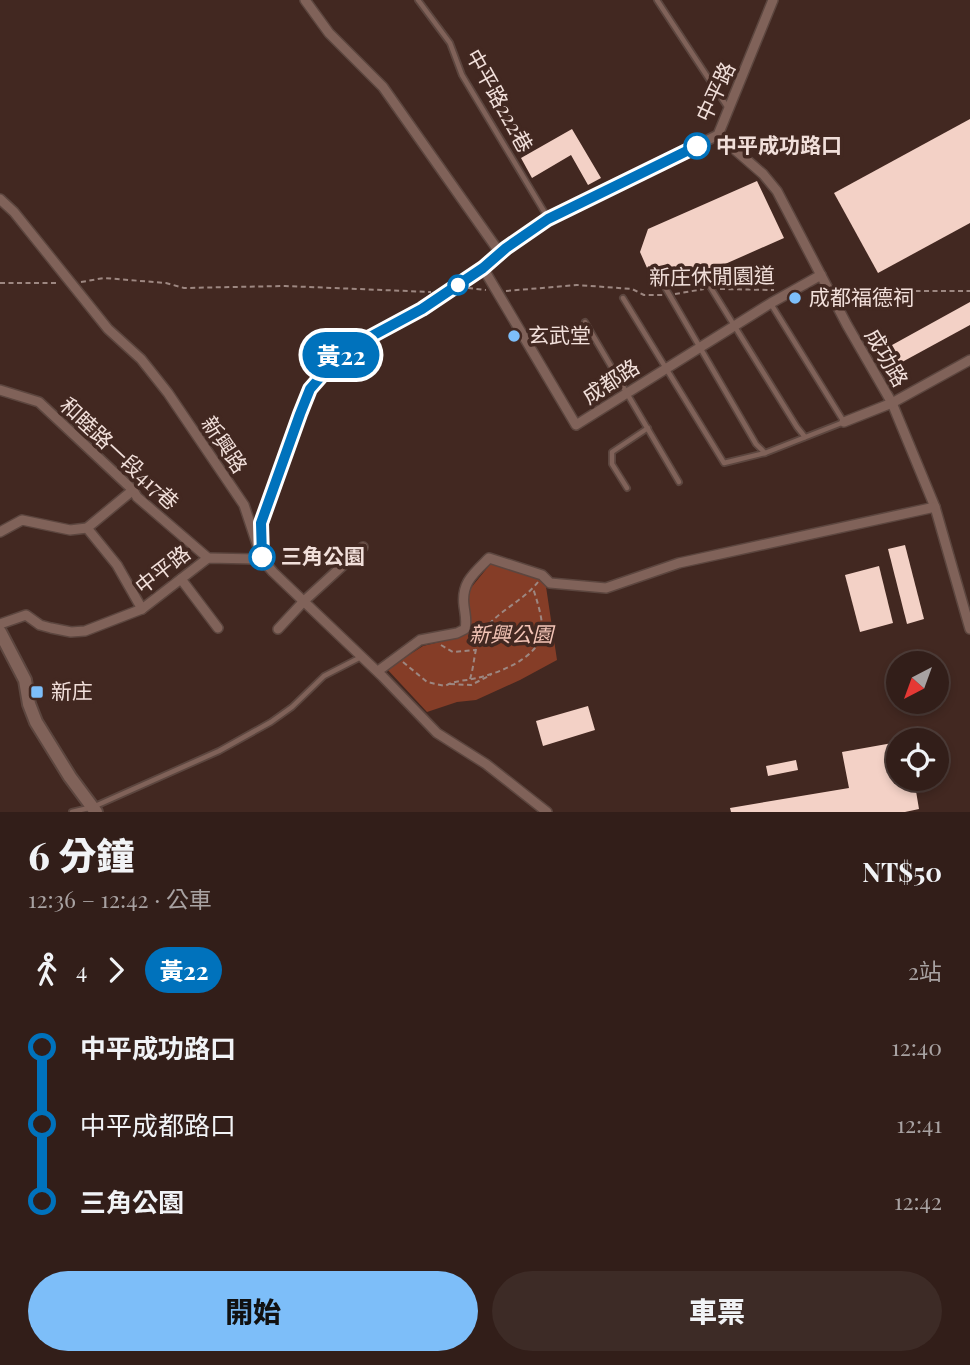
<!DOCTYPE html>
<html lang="zh-TW">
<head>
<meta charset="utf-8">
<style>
	:root { --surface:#321e19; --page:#3d2b26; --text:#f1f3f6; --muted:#a8a2a2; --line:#4d3c38; --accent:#7dbef9 }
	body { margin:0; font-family:"Playfair Display","Noto Sans TC",serif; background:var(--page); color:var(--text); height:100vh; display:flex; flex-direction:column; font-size:26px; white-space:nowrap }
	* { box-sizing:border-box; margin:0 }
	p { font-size:23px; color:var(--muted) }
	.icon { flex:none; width:38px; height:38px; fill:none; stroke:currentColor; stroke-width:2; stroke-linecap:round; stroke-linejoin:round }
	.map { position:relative; height:812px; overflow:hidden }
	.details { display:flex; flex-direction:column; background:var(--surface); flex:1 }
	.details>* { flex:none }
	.badge { padding:0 14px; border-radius:23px; font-size:24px; line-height:46px }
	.needle { width:46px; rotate:221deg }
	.controls { position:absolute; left:886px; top:651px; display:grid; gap:14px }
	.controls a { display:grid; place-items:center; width:63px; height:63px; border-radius:50%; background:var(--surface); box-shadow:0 4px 10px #0003,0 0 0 2px var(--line); font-size:35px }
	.map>.badge { position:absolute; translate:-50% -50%; box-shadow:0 0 0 4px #fff }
	.legs { display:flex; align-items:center; gap:10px; height:77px; padding:0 28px; font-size:23px }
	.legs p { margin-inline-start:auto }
	.headline { display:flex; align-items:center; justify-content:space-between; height:119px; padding:0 28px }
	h1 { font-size:38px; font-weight:800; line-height:52px }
	.button { display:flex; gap:14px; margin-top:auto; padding:14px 28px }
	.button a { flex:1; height:80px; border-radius:42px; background:var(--accent); color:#111; font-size:28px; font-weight:800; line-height:80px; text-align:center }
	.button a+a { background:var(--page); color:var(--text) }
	ul { padding:0 28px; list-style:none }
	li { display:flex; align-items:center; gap:24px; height:77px; font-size:26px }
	li i { display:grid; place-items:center; width:10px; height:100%; margin:0 9px; background:currentColor }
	li i::after { content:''; width:18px; height:18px; margin:-9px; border:5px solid; border-radius:50%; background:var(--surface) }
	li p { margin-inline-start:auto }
	li:first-child i { background:linear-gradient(#0000 50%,currentColor 0) }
	li:last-child i { background:linear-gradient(currentColor 50%,#0000 0) }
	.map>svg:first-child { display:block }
	.green { fill:#853d27 }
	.building { fill:#f3d1c6 }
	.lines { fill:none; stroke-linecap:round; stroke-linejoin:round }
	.lane-casing { stroke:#5c463f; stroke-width:8 }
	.street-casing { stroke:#5c463f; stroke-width:12 }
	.secondary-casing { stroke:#5c463f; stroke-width:16 }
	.path { stroke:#9d8781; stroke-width:2; stroke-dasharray:5 3.5; stroke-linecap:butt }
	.lane { stroke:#806259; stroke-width:4.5 }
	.street { stroke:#806259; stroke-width:9 }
	.secondary { stroke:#806259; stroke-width:12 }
	.line-1-casing { stroke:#fff; stroke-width:16 }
	.line-1 { stroke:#0072bc; stroke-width:10 }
	.stop-1-dot { fill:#fff; stroke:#0072bc; stroke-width:3.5 }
	.poi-dot { fill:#7dbef9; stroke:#422821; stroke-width:2.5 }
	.labels { text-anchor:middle; stroke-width:7; stroke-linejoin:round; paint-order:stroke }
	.street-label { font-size:21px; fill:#f1dfda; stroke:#422821 }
	.stop-label { font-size:21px; font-weight:bold; fill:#f1dfda; stroke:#422821; text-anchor:start }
	.poi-label { font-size:21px; fill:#f1dfda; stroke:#422821; text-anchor:start }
	.park-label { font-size:21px; font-style:italic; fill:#f3c4b6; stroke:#422821 }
</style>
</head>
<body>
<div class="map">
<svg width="970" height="812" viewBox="0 0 970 812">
	<rect width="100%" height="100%" fill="#422821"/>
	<!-- green -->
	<polygon class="green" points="492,562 545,580 557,660 520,680 476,700 457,702 427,712 387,669 423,646 460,637 469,626 470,614 466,604 470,589"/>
	<!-- building -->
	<g class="building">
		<polygon points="970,119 970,223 878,273 834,193"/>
		<polygon points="572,129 601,178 588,185 571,155 532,178 521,158"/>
		<polygon points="757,181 784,238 673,287 667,284 655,286 640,252 648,229"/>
		<polygon points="970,302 970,325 893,367 883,350"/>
		<polygon points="905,545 924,619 907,624 888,549"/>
		<polygon points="879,566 893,623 860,632 845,575"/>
		<polygon points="588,706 595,730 543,746 536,721"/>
		<polygon points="898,742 898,779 914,779 919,809 905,812 731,812 730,808 849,788 842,752"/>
		<polygon points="796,760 798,770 768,776 766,766"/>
	</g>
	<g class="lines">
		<!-- lane casing -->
		<g class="lane-casing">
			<g id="lane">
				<polyline points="418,0 450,43 462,75 548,218"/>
				<polyline points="657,0 728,108"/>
				<polyline points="706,280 797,427 805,437"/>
				<polyline points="666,289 756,444 765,453"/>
				<polyline points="623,298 724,463 765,453 844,422 771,304"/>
				<polyline points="585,322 679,482"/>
				<polyline points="627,488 612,464 612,452 648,428"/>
				<polyline points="72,812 93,807 219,751 271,722 292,707 324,676 361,657"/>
			</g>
		</g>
		<!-- street casing -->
		<g class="street-casing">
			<g id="street">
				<polyline points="305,0 329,33 383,87 500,253"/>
				<polyline points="718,135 763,174 777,191 847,325 892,403 935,507 970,629"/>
				<polyline points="0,199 14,212 108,329 141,359 168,393 244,505 262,559 273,572 383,677 437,733 486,764 547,812"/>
				<polyline points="483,268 576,425 771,303 821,275"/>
				<polyline points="0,390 39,402 133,490 137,497 208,558"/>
				<polyline points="844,422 892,403 970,360"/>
				<polyline points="87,528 117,565 142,609"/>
				<polyline points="0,532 22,520 70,530 87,528 133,490"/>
				<polyline points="262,550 261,523 300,414 310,389 338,357 357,344 422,309 483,268 506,248 548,219 718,135 773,0"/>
				<polyline points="181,579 218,628"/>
				<polyline points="0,624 26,615 40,625 51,628 71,632 85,631 142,609 208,558 262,559"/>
				<polyline points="278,629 304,601 363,547"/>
				<path d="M 378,671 L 420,640 L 457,633 L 465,629 C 467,621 465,614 464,606 C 461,583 473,574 489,558 L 542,575 L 550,583 L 606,588 L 679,563 L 935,507"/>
			</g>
		</g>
		<!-- secondary casing -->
		<g class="secondary-casing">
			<polyline id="secondary" points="0,632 25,680 29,704 36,722 70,777 96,812"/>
		</g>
		<!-- path -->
		<g class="path">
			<polyline points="81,282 104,278 166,283 184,288 285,286 431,292"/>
			<polyline points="0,283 58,283"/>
			<polyline points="468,288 486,290"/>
			<polyline points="720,289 774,290"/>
			<polyline points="506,291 577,285 632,289 644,295 663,295"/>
			<polyline points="839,291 970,291"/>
			<polyline points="675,294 704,289"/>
			<polyline points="441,645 453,652 476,650"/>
			<path d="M 403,662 L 427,682 L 445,686 C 455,680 466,681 477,678 C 499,673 539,658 542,632 C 543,618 537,601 533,588"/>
			<path d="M 470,679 C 475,664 474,643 484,630 C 498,611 523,601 538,582"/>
			<polyline points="450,684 471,685 491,675"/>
		</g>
		<!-- lane -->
		<use href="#lane" class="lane"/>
		<!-- street -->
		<use href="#street" class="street"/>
		<!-- secondary -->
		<use href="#secondary" class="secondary"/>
	</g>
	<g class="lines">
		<!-- line-1 casing -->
		<g class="line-1-casing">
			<polyline id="line-1" points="262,557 261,523 300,414 310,389 338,357 357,344 422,309 483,268 506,248 548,219 697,146"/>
		</g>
		<!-- line-1 -->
		<use href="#line-1" class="line-1"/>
	</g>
	<!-- markers -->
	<g class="stop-1-dot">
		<circle cx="697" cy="146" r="12"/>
		<circle cx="458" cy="285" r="9"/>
		<circle cx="262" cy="557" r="12"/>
	</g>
	<g class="poi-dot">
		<circle cx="795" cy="298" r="7"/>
		<circle cx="514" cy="336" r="7"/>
		<rect x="30" y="685" width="14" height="14" rx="3.5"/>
	</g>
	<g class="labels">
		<!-- street labels -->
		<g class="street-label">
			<text transform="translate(716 92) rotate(-65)" y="7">中平路</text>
			<text transform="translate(499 101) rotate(61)" y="7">中平路222巷</text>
			<text transform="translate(712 277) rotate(-1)" y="7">新庄休閒園道</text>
			<text transform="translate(886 358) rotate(60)" y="7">成功路</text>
			<text transform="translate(611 382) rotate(-33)" y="7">成都路</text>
			<text transform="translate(224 445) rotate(56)" y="7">新興路</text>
			<text transform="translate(119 454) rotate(43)" y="7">和睦路一段417巷</text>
			<text transform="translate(163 570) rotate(-38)" y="7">中平路</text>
		</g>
		<!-- stop labels -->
		<g class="stop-label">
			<text x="716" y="153">中平成功路口</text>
			<text x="281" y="564">三角公園</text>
		</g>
		<!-- poi labels -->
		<g class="poi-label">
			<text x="809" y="305">成都福德祠</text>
			<text x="528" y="343">玄武堂</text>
			<text x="51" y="699">新庄</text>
		</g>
		<!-- park labels -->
		<g class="park-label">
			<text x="511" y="642">新興公園</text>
		</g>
	</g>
</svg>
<div class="controls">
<a><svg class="needle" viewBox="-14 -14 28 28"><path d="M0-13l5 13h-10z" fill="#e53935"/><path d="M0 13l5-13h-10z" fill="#a8a2a2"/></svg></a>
<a><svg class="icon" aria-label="locate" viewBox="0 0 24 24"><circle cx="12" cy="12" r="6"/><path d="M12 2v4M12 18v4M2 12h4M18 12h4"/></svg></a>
</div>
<b class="badge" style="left:341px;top:355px;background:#0072bc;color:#fff">黃22</b>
</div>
<section class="details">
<div class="headline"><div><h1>6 分鐘</h1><p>12:36 – 12:42 · 公車</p></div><b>NT$50</b></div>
<div class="legs"><svg class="icon" aria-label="walk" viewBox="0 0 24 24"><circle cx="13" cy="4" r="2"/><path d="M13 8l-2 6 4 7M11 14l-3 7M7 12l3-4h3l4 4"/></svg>4<svg class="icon" aria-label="forward" viewBox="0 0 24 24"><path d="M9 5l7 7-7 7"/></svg><b class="badge" style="background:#0072bc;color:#fff">黃22</b><p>2站</p></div>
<ul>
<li><i style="color:#0072bc"></i><b>中平成功路口</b><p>12:40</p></li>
<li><i style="color:#0072bc"></i><span>中平成都路口</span><p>12:41</p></li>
<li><i style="color:#0072bc"></i><b>三角公園</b><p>12:42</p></li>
</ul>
<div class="button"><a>開始</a><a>車票</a></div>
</section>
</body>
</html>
